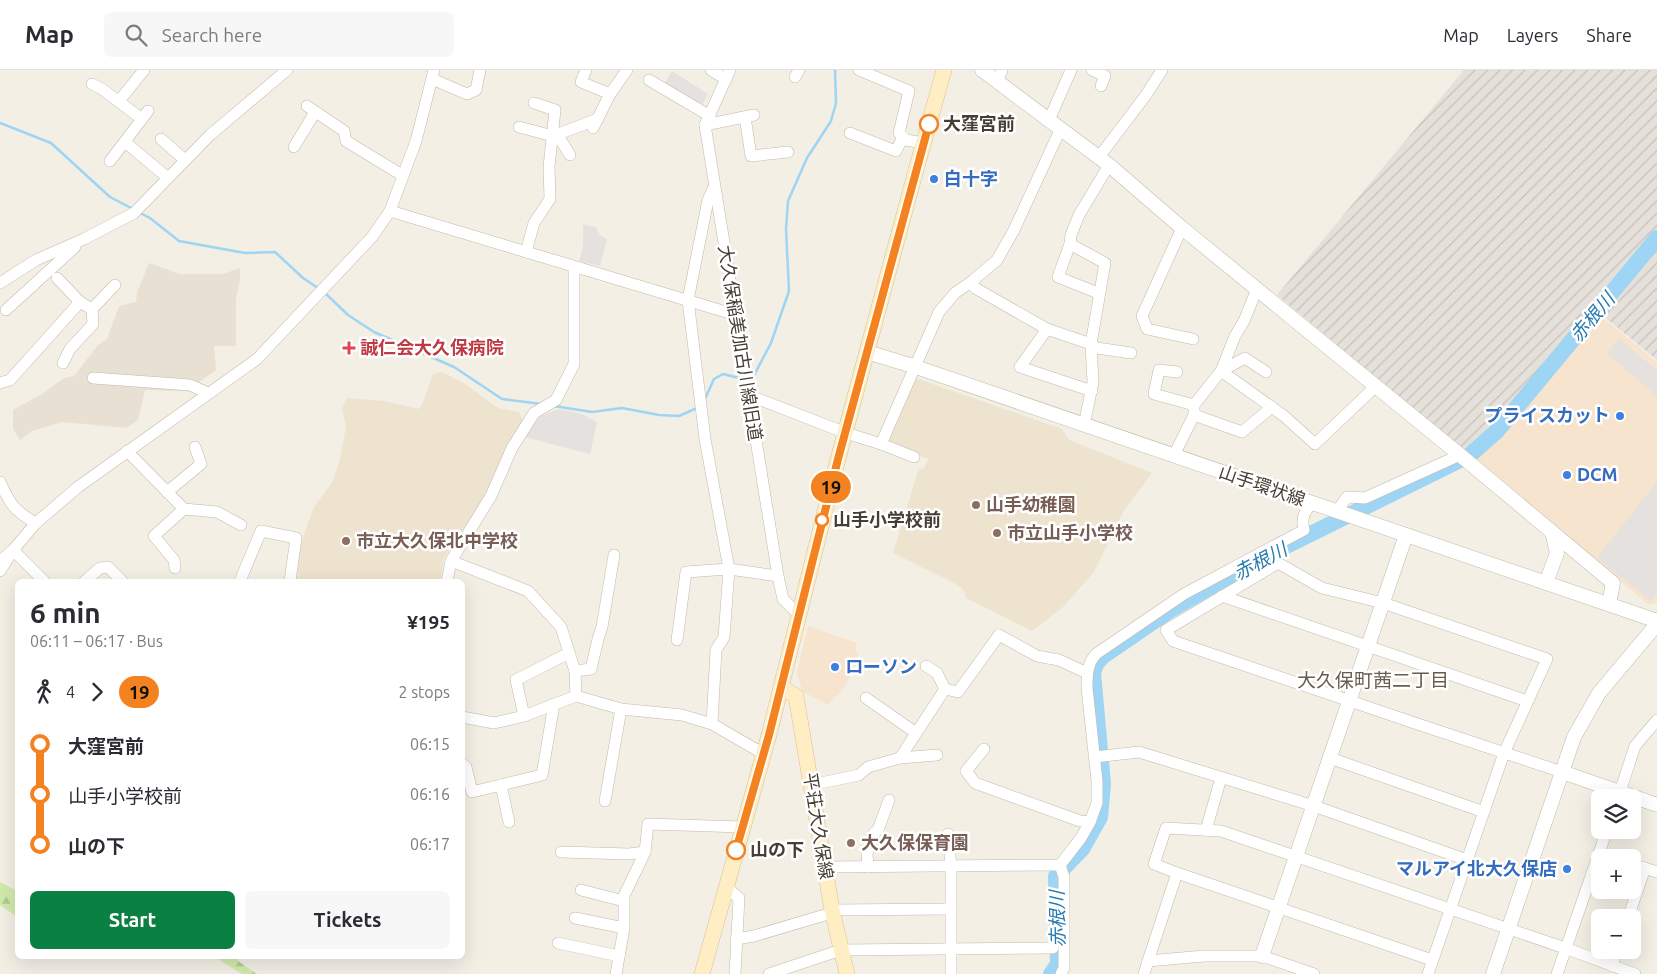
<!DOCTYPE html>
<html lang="en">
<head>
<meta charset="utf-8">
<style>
	:root { --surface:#fff; --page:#f7f7f7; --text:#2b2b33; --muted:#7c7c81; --line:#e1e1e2; --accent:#0b8043 }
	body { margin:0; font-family:Ubuntu,"Noto Sans JP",sans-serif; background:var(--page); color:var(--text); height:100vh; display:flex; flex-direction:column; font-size:19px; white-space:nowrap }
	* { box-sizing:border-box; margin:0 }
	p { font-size:16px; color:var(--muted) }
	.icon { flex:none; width:28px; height:28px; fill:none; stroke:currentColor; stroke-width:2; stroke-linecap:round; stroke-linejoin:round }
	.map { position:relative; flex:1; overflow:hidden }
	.sheet { position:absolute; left:15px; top:509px; width:450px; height:380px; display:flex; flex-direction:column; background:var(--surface); border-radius:8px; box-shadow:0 5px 20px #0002 }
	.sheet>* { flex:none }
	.badge { padding:0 10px; border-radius:16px; font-size:18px; line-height:32px }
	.tools { position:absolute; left:1591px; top:719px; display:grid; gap:10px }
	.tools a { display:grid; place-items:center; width:50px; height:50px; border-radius:8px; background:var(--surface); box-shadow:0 5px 20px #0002; font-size:25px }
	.map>.badge { position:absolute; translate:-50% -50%; box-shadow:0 0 0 2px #fff }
	.legs { display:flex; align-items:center; gap:8px; height:55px; padding:0 15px; font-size:16px }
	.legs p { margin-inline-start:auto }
	.head { display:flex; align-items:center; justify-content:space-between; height:85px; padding:0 15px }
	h1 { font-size:28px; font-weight:700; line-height:38px }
	.cta { display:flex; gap:10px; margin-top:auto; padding:10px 15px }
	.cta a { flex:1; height:58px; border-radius:8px; background:var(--accent); color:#fff; font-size:20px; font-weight:700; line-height:58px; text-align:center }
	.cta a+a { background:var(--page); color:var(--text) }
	ul { padding:0 15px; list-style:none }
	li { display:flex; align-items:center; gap:18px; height:50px; font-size:19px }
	li i { display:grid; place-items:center; width:8px; height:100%; margin:0 6px; background:currentColor }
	li i::after { content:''; width:12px; height:12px; margin:-6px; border:4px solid; border-radius:50%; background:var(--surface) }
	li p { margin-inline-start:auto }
	li:first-child i { background:linear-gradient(#0000 50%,currentColor 0) }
	li:last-child i { background:linear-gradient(currentColor 50%,#0000 0) }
	header { display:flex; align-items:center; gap:30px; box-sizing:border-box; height:70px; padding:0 25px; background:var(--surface); border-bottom:1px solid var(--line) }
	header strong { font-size:24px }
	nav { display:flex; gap:28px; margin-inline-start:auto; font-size:18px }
	.search { width:350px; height:45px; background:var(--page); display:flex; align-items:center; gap:12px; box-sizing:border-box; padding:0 18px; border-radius:8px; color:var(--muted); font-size:19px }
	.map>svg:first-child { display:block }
	.residential { fill:#e8e0d3 }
	.commercial { fill:#f7e4cf }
	.industrial { fill:url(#industrial-furrows) }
	.education { fill:#ede3ce }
	.forest { fill:url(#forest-firs) }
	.parking { fill:#e4e1de }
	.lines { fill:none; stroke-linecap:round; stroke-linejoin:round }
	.stream { stroke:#9ed4f4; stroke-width:2.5 }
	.river { stroke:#9ed4f4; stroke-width:16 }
	.minor-casing { stroke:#c2b9aa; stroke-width:12 }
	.tertiary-casing { stroke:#c2b9aa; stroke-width:15 }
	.secondary-casing { stroke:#d6c292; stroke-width:16 }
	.minor { stroke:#fff; stroke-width:11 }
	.tertiary { stroke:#fff; stroke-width:14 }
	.secondary { stroke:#ffeec4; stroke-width:15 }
	.line-1-casing { stroke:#fff; stroke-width:11 }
	.line-1 { stroke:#f58220; stroke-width:8 }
	.stop-1-dot { fill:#fff; stroke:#f58220; stroke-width:2.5 }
	.shop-dot { fill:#3f7fe0; stroke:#fff; stroke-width:2 }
	.health-dot { fill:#e0444e; stroke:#fff; stroke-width:2 }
	.education-dot { fill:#8d6e63; stroke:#fff; stroke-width:2 }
	.labels { text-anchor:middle; stroke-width:5; stroke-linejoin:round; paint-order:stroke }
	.stop-label { font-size:18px; font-weight:bold; fill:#463e34; stroke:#fff; text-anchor:start }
	.shop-label { font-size:18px; font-weight:bold; fill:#366cbe; stroke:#fff; text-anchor:start }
	.street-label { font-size:18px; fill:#463e34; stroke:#fff }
	.health-label { font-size:18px; font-weight:bold; fill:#be3a42; stroke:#fff; text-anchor:start }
	.education-label { font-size:18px; font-weight:bold; fill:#785e54; stroke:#fff; text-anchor:start }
	.water-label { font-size:19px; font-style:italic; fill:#277bb0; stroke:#fff }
	.neighbourhood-label { font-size:19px; fill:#6a5c4b; stroke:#fff }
</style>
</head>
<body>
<header>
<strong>Map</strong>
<div class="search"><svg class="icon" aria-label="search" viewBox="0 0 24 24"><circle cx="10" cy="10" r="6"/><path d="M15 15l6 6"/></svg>Search here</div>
<nav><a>Map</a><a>Layers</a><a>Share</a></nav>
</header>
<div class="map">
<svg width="1657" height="904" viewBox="0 0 1657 904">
	<defs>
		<pattern id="industrial-furrows" width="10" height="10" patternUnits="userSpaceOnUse" patternTransform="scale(1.25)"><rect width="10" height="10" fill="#e5e0da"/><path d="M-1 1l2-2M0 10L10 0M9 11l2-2" fill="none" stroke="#c6c1bc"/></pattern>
		<pattern id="forest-firs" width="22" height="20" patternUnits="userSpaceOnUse" patternTransform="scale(1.25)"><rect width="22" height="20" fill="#d0eaab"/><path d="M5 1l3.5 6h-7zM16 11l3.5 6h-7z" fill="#b4ca94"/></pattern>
	</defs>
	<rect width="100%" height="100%" fill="#f3efe5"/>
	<!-- residential -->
	<polygon class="residential" points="149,193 180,204 223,204 240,198 240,210 236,228 236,276 214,276 216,300 199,312 206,318 199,323 185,321 145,320 138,350 126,358 62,352 32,361 20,370 13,359 13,340 42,324 64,308 74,306 98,275 107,269 119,236 136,232 137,223"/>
	<!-- commercial -->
	<g class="commercial">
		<polygon points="1600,245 1657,292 1657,533 1649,535 1473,386 1483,380"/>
		<polygon points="808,556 857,573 855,579 858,585 846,616 828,635 802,621 797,602"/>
	</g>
	<!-- industrial -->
	<g class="industrial">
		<polygon points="1464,0 1657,0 1657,159 1470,385 1277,225"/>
		<polygon points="1657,175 1657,290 1601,244"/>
	</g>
	<!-- education -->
	<g class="education">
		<polygon points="441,302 465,314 498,338 519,342 523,351 488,423 444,488 440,511 297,511 300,475 314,437 333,411 340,389 346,357 342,339 347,328 384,331 418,339 422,335 433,304"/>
		<polygon points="915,308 1062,359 1069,370 1152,403 1123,442 1094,502 1063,537 1032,561 966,528 964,520 954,513 893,483 919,398 923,399 929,389 887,374"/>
	</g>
	<!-- forest -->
	<g class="forest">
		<polygon points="0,812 17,821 17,847 0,835"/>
		<polygon points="213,886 237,886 238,891 257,904 242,904"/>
	</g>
	<!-- parking -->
	<g class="parking">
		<polygon points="672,1 708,24 702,35 664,15"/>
		<polygon points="583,154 592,157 595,156 600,165 607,169 600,196 579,191 583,176"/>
		<polygon points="1619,269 1657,300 1657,326 1607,283"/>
		<polygon points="559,339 582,344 597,352 590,384 525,367 539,347"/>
		<polygon points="1657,412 1657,524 1651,531 1597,488"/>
	</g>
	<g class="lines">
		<!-- stream -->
		<g class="stream">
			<polyline points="0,53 51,73 110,127 133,139"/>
			<polyline points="140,143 150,148 179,171 245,183 275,182 303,208 318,218"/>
			<polyline points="325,223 348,245 374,262 454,297 502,329 541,334"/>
			<polyline points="751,311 771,273 789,221 786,159 788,131 807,88 831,51 836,33 835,0"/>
			<polyline points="704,331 714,309 723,304 743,309"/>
			<polyline points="554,336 592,342 622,338 659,345 679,346 697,338"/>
		</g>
		<!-- river -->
		<polyline class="river" points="1051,904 1058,894 1056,806 1082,779 1100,747 1103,714 1093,603 1096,594 1102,587 1172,539 1252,493 1470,385 1497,361 1657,168"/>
		<!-- minor casing -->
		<g class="minor-casing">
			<g id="minor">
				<polyline points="586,0 581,12 610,24"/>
				<polyline points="711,0 726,9"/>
				<polyline points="730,0 705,55 778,506 783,529 798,544"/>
				<polyline points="859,0 909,21 899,63 906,70 923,73"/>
				<polyline points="1092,0 1105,6 1101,16"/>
				<polyline points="795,7 799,0"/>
				<polyline points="432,9 467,24 476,20 480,0"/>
				<polyline points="649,10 710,46"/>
				<polyline points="997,11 1002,0"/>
				<polyline points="92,14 102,19 142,49"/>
				<polyline points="119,31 144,0"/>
				<polyline points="307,36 344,61 346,71 402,105"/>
				<polyline points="745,47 751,86 788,82"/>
				<polyline points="1049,50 1071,0"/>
				<polyline points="705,55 754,45"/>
				<polyline points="519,57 553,66 560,69 570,85"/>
				<polyline points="593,58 610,24 627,0"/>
				<polyline points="850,63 896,81 903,67"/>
				<polyline points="553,66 598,49"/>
				<polyline points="161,69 185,90"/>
				<polyline points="125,72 168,108"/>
				<polyline points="294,77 315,42"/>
				<polyline points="1099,87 1146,25 1162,0"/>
				<polyline points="110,91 148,41"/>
				<polyline points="714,117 708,130 688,230 705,369 729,499 724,567 716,580 712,654 764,684"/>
				<polyline points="390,141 736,245"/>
				<polyline points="1182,158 1142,246 1147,259 1193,269"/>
				<polyline points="1070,174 1105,193 1091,274 1093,312 1084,355"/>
				<polyline points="526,182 534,153 550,129 549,97 555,40 534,33"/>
				<polyline points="57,208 80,232"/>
				<polyline points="971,212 975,218 1047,259 1091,274 1097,278 1131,283"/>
				<polyline points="0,213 36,190 84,169 134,143 210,65 287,0"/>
				<polyline points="1098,223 1058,207 1070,174 1071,165 1079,145 1109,95"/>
				<polyline points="6,240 75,177"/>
				<polyline points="1047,259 1020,297 1092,321"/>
				<polyline points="63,293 70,279 93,254 92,239"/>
				<polyline points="1177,302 1159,300 1154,324 1194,335"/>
				<polyline points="1266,302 1245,288 1221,301 1284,346 1315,374 1376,316"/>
				<polyline points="93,308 190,315 208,323"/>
				<polyline points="0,313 10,310 80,232 92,239 115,215"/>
				<polyline points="748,325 846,363 881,374 914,387"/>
				<polyline points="1194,345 1242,362 1272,337"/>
				<polyline points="881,374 939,242 955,223 971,212 997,190 1014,160 1061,58"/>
				<polyline points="127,381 184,439 154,466 174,490 175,498"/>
				<polyline points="1174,385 1194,345 1194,335 1221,301 1235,266 1244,251 1257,219"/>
				<path d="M 0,412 C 10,434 14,441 36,453"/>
				<polyline points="167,422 201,394 195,377"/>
				<polyline points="184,439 217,442 241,455"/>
				<polyline points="1337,441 1347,427 1365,428 1460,385"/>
				<polyline points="0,491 13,480 36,453 78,417 257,289 372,167 390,141 416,71 434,0"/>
				<polyline points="451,491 528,521 561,557 575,601 576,626 524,646 494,653 462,647"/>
				<polyline points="0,501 13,480 44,511"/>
				<polyline points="85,511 100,498 108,497 122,511"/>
				<polyline points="240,511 261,461 296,468 290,511"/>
				<polyline points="447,511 451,491 491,426 512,378 534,343 556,330 574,294 574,197"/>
				<polyline points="1222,526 1527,631"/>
				<polyline points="677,570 686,502 729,499 778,506"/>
				<polyline points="926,596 937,603 945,619"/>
				<polyline points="575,601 591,599 598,569 602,557 614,485"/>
				<polyline points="576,626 621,639 682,645 712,654"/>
				<polyline points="866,628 916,663"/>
				<polyline points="524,646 516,610 569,583"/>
				<polyline points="984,679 966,701 975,713 1080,751 1090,752"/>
				<polyline points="1095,687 1139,682 1314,736 1467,790"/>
				<polyline points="900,688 937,685"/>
				<polyline points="1330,688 1484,742"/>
				<polyline points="462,694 466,697 472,722 542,705 554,634"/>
				<polyline points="501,715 509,752"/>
				<polyline points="811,715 859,705 868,697 900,688 945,619 958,622 999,565 1037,586 1059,590 1087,603"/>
				<polyline points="1618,728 1635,676 1657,650"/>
				<polyline points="605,731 621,639"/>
				<polyline points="1206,760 1221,708"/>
				<polyline points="948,764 951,796 951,904"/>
				<polyline points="561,782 629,784 645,782"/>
				<polyline points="1599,783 1612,788"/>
				<polyline points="1632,794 1657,802"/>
				<polyline points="1060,795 1064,807 1064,898 1061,904"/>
				<path d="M 825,797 L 1060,795 L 1081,768 L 1090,752 L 1097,733 L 1097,711 L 1087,618 C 1087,605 1087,594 1096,584 L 1184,524 L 1304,460 C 1301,448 1304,441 1313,433"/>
				<polyline points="868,797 867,784 874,763 878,760 889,730"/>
				<polyline points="1177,803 1432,890"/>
				<polyline points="726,817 739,828 735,904"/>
				<polyline points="581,820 624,831"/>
				<polyline points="575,848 624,858"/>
				<polyline points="1628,848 1645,798"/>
				<polyline points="736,869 754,866 828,844 832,840 951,839"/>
				<polyline points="558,873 619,886"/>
				<polyline points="1148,891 1177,803 1154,794 1166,758 1221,761 1565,878 1635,904"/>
				<polyline points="1612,896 1617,880"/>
				<polyline points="616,904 624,858 624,826 645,782 648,754 742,757"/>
				<polyline points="769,904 841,880 1053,878"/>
				<polyline points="1144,904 1148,891 1204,886 1262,886 1314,904"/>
				<path d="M 1428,904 L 1504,683 L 1547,589 L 1383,533 L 1322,518 L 1278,493 L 1166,560 L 1173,571 C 1303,616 1432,659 1562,702"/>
				<polyline points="1557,904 1607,760"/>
			</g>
		</g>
		<!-- tertiary casing -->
		<g class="tertiary-casing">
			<g id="tertiary">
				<polyline points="982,0 1109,95 1182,158 1460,385 1613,513 1609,534"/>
				<polyline points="867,282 916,297 1657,551"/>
				<polyline points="1546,513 1557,483 1552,462"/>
				<polyline points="1562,702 1657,735"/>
				<polyline points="1262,886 1406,465"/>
				<polyline points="1493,904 1574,667 1599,623 1657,554"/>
			</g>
		</g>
		<!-- secondary casing -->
		<g class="secondary-casing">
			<g id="secondary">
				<polyline points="781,617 796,626 832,840 847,904"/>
				<polyline points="702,904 769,665 838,389 916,100 944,0"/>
			</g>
		</g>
		<!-- minor -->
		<use href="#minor" class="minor"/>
		<!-- tertiary -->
		<use href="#tertiary" class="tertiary"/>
		<!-- secondary -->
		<use href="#secondary" class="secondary"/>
	</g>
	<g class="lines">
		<!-- line-1 casing -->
		<g class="line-1-casing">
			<polyline id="line-1" points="736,780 769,665 838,389 929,54"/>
		</g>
		<!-- line-1 -->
		<use href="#line-1" class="line-1"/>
	</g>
	<!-- markers -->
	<g class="stop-1-dot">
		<circle cx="929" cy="54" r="9"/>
		<circle cx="822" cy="450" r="6"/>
		<circle cx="736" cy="780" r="9"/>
	</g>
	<g class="shop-dot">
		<circle cx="934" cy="109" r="5"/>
		<circle cx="1620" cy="346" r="5"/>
		<circle cx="1567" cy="405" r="5"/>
		<circle cx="835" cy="597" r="5"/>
		<circle cx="1567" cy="799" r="5"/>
	</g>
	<path class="health-dot" d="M346.5 270.5h5v5h5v5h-5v5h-5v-5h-5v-5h5z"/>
	<g class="education-dot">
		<circle cx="976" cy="435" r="5"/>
		<circle cx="997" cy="463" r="5"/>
		<circle cx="346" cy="471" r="5"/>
		<circle cx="851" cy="773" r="5"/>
	</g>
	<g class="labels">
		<!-- stop labels -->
		<g class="stop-label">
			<text x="943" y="60">大窪宮前</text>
			<text x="833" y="456">山手小学校前</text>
			<text x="750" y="786">山の下</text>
		</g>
		<!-- shop labels -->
		<g class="shop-label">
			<text x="944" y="115">白十字</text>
			<text x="1610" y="352" text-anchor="end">プライスカット</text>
			<text x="1577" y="411">DCM</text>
			<text x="845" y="603">ローソン</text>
			<text x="1557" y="805" text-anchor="end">マルアイ北大久保店</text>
		</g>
		<!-- street labels -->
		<g class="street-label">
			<text transform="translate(740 273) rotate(81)" y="6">大久保稲美加古川線旧道</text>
			<text transform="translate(1262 416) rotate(19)" y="6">山手環状線</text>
			<text transform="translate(818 756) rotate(81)" y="6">平荘大久保線</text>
		</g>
		<!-- health labels -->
		<g class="health-label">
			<text x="360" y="284">誠仁会大久保病院</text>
		</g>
		<!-- education labels -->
		<g class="education-label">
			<text x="986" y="441">山手幼稚園</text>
			<text x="1007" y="469">市立山手小学校</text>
			<text x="356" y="477">市立大久保北中学校</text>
			<text x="861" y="779">大久保保育園</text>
		</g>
		<!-- water labels -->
		<g class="water-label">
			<text transform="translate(1592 247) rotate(-50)" y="7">赤根川</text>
			<text transform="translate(1260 491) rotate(-28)" y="7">赤根川</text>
			<text transform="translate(1057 849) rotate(-91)" y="7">赤根川</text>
		</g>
		<!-- neighbourhood labels -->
		<g class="neighbourhood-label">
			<text x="1373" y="617">大久保町茜二丁目</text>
		</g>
	</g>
</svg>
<div class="tools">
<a><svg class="icon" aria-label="layers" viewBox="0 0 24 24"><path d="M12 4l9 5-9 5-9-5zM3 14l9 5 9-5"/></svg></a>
<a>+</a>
<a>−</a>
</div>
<b class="badge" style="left:831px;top:417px;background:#f58220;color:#111">19</b>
<section class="sheet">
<div class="head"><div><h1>6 min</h1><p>06:11 – 06:17 · Bus</p></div><b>¥195</b></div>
<div class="legs"><svg class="icon" aria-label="walk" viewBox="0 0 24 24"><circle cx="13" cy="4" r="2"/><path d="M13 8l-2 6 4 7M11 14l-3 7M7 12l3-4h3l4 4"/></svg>4<svg class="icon" aria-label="forward" viewBox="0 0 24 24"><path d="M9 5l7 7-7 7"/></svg><b class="badge" style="background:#f58220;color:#111">19</b><p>2 stops</p></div>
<ul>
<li><i style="color:#f58220"></i><b>大窪宮前</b><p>06:15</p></li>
<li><i style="color:#f58220"></i><span>山手小学校前</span><p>06:16</p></li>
<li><i style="color:#f58220"></i><b>山の下</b><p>06:17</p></li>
</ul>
<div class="cta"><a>Start</a><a>Tickets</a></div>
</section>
</div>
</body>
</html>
